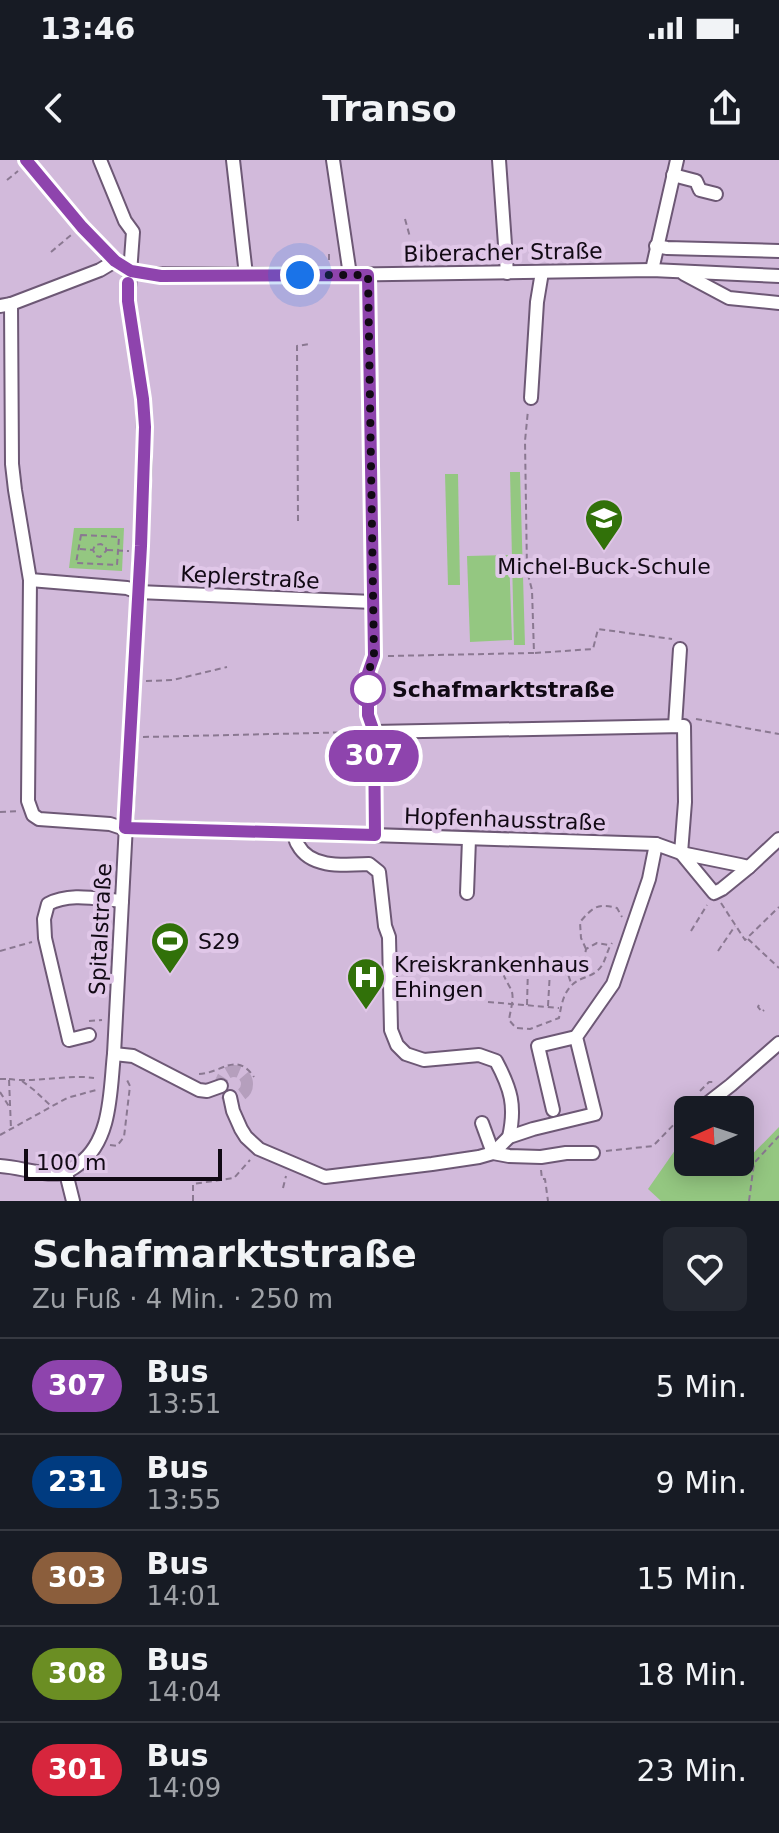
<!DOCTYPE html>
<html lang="de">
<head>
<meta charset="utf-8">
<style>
	:root { --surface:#171b24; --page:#242831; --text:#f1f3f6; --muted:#9ea1a6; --line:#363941 }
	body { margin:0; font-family:"DejaVu Sans",sans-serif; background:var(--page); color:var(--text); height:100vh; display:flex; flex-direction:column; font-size:30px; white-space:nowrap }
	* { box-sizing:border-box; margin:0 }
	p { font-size:26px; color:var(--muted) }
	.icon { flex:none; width:44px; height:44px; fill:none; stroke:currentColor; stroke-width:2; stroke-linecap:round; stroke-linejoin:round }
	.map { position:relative; height:1041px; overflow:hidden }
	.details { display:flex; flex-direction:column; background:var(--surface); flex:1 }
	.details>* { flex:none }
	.badge { padding:0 16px; border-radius:26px; font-size:28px; line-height:52px }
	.needle { width:52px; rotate:267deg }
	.tools { position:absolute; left:674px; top:936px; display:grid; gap:16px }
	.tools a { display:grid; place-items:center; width:80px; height:80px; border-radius:12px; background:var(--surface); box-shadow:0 4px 20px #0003; font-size:40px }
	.scale { position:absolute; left:24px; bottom:20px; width:198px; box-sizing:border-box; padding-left:8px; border:4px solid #110914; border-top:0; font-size:22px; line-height:28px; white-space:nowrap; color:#110914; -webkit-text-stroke:6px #e0c7e8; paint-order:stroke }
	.you { position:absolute; width:40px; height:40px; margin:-20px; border:6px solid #fff; border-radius:50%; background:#1a73e8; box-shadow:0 0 0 12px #1a73e833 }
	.map>.badge { position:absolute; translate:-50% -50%; box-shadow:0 0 0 4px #fff }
	.round { display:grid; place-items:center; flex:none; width:84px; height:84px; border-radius:12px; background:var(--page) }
	.head { display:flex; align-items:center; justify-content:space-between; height:136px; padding:0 32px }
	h1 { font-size:38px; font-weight:700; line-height:60px }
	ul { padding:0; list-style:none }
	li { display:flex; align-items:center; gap:24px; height:96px; padding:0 32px; border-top:2px solid var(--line) }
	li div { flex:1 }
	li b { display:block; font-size:30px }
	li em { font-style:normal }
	li .badge { min-width:88px; font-weight:700; text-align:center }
	.status { display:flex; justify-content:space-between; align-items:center; height:56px; padding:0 40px; background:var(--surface); direction:ltr }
	.status svg { height:22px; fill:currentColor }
	header { display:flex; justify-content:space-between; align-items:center; height:104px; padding:0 32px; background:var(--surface); font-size:36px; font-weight:700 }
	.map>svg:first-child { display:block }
	.green { fill:#94c781 }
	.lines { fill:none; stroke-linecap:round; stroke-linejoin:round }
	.minor-tunnel { stroke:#b59fbd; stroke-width:12; stroke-dasharray:12 6; stroke-linecap:butt }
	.minor-casing { stroke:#6d5875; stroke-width:16 }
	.path { stroke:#8a7891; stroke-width:2; stroke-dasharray:6 4; stroke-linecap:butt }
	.minor { stroke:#fff; stroke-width:12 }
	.line-casing { stroke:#fff; stroke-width:18 }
	.line { stroke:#8e44ad; stroke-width:12 }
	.walk { stroke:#110914; stroke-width:8; stroke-dasharray:0 14.4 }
	.stop-dot { fill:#fff; stroke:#8e44ad; stroke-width:4 }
	.labels { text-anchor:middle; stroke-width:8; stroke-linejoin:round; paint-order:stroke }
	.street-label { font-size:22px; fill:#110914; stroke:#e0c7e8 }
	.poi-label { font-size:22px; fill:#110914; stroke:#e0c7e8; text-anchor:start }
	.stop-label { font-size:22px; font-weight:bold; fill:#110914; stroke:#e0c7e8; text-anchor:start }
</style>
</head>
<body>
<div class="status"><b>13:46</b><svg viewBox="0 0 49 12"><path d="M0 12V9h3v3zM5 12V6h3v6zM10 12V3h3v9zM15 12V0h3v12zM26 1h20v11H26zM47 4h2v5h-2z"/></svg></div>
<header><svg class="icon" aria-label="back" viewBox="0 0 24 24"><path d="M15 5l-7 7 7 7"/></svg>Transo<svg class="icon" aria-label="share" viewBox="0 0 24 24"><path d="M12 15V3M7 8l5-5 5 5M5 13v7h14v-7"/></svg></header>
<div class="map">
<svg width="779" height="1041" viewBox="0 0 779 1041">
	<rect width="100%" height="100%" fill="#d2badb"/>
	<!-- green -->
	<g class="green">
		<polygon points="510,312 520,312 525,485 514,485"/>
		<polygon points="445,314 458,314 460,425 448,425"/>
		<polygon points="74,368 124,368 122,411 69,408"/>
		<polygon points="509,395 512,480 470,482 467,396"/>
		<polygon points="779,967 779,1041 661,1041 648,1029 687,973 688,1002 728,1002 738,1009"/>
	</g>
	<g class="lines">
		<!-- minor-tunnel -->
		<circle class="minor-tunnel" cx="234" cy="924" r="13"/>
		<!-- minor casing -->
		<g class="minor-casing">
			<g id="minor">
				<polyline points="26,0 82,67 115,101 131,111 147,114 326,115 652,110 779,116"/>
				<polyline points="233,0 246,115"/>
				<polyline points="333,0 350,115"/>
				<polyline points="499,0 507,113"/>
				<polyline points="673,15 696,21 700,30 716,34"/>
				<polyline points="656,86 667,88 779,91"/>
				<polyline points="652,110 677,0"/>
				<polyline points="684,114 729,138 779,143"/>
				<polyline points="368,115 374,496 368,513 368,555 374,572 375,675"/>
				<polyline points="11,144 12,304 15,330 30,420 28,641 33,655 39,659 110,664 119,667 656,684 681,693 685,642 684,566 374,572"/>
				<polyline points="0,146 11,144 100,110 115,101"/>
				<polyline points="531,238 537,142 542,112"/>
				<polyline points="30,420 127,428 138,432 373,442"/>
				<polyline points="675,566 680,489"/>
				<path d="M 294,672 C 295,676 295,681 298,685 C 311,709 345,705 369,704 L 379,712 L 385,766 L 389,777 L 391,870 L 397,885 L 406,894 L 424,900 L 479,895 L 496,901 C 511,929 516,946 509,977"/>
				<polygon points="681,693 740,705 749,707 722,729 714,733"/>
				<polyline points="749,707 779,679"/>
				<polyline points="467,733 469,679"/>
				<path d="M 89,875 L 69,880 L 45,778 L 44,759 L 48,744 C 70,732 97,739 122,741"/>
				<polyline points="114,894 133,896 199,930 207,931 221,926"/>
				<polyline points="230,937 233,951 241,969 246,977 259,989 325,1017 432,1004 479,997 493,993 509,996 541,997 566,993 593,993"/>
				<polyline points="693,944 704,946 731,925 779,883"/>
				<polyline points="553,950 538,886 576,877"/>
				<polyline points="482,963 493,993"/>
				<polyline points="493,993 509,977 533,969 595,954 576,877 613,824 649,719 656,684"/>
				<path d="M 0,1006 C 21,1007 41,1016 62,1013 C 69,1012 74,1008 79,1004 C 112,980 110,930 114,894 L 145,301 L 143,239 L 128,141 L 133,72 L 125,61 L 100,0"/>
				<polyline points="66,1013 73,1041"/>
			</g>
		</g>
		<!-- path -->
		<g class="path">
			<polyline points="7,20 18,11"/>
			<polyline points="405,59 410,77"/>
			<polyline points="51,92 71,75"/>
			<polyline points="329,94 329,102"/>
			<polyline points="298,361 297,186 309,184"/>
			<polygon points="81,375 119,377 117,405 76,403"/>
			<polyline points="80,389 93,390 96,396 100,397 106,391 106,387 101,384 95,385 93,390"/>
			<polyline points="107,390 129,391"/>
			<polyline points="535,493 593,489 598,469 672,479"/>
			<polyline points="388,496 534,493 532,430 527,411 525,281 528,250"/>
			<polyline points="146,521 173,520 227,507"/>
			<polyline points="696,559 779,574"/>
			<polyline points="143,577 360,572"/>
			<polyline points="0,652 19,651"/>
			<polyline points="721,743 745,780 779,747"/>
			<polyline points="691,771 707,745"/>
			<polyline points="748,779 779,808"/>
			<path d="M 586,789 L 581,778 L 580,762 C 593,747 597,743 617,748 L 622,757"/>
			<polyline points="0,791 32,782"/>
			<polyline points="718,791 735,766"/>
			<polyline points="560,812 568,814 571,823"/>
			<polyline points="568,814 584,802 586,789 597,783 608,785"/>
			<polyline points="488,842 559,848"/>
			<path d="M 527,845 L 528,807 L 519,802 L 507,806 L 503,813 C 505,820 510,826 512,832 C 514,840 510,852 509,860 L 516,868 L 530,869 L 559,858 C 562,842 564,828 579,820 C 585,817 593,815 597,811 C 606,804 606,791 612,783"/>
			<polyline points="759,845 758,847 762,852 764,850"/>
			<polyline points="548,846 550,811"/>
			<polyline points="89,861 102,860"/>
			<path d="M 199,914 C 222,913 236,891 254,917"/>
			<polyline points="0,919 9,919 11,969"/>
			<path d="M 9,919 C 38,923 66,914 94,918"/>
			<polyline points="22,921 34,930 51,946"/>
			<polyline points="700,931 709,922 714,922"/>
			<polyline points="0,932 10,948"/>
			<polyline points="0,975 67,938 96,930"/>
			<polyline points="110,985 117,986 124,977 130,926 127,920"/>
			<polyline points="606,991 653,986 685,953"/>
			<polyline points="541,1010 542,1019 545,1019 548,1041"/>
			<polyline points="283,1028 286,1016"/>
			<polyline points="193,1041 193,1024 234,1018 250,1000"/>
			<polyline points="749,1041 754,1003 779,976"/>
		</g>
		<!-- minor -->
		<use href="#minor" class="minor"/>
	</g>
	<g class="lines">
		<!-- line casing -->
		<g class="line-casing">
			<polyline id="line" points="26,0 82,67 115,101 131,111 161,116 368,115 374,496 368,513 368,555 374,572 375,675 125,668 141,386 145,267 143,239 128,141 128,123"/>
		</g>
		<!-- line -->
		<use href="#line" class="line"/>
		<!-- walk -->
		<polyline class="walk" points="300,115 368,115 374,496 368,513 368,529"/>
	</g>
	<!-- icons -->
	<defs>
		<g id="school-pin" transform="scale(2)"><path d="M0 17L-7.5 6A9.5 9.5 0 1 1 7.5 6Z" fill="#317109" stroke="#e0c7e8"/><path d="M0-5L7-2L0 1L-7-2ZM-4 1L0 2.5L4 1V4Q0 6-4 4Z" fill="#fff"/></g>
		<g id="stadium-pin" transform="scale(2)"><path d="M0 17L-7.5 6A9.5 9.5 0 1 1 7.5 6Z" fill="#317109" stroke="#e0c7e8"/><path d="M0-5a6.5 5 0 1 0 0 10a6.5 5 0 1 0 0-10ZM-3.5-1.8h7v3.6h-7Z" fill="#fff"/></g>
		<g id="hospital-pin" transform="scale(2)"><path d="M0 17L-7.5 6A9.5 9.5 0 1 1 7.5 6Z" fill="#317109" stroke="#e0c7e8"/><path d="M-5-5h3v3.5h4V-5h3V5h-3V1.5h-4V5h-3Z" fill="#fff"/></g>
	</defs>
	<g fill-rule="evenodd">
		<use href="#school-pin" x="604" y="358"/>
		<use href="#stadium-pin" x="170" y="781"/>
		<use href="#hospital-pin" x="366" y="817"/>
	</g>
	<!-- markers -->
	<circle class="stop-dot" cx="368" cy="529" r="16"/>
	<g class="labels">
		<!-- street labels -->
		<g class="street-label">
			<text transform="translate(503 92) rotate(-1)" y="8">Biberacher Straße</text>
			<text transform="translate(250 417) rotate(3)" y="8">Keplerstraße</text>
			<text transform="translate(505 659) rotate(2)" y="8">Hopfenhausstraße</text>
			<text transform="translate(100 769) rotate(-87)" y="8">Spitalstraße</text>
		</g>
		<!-- poi labels -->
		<g class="poi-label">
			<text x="604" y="414" text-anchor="middle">Michel-Buck-Schule</text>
			<text x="198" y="789">S29</text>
			<text x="394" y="812">Kreiskrankenhaus<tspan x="394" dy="25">Ehingen</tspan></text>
		</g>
		<!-- stop labels -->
		<g class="stop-label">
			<text x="392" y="537">Schafmarktstraße</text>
		</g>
	</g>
</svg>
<div class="tools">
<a><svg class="needle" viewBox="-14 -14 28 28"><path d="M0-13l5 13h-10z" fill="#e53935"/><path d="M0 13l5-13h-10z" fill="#9ea1a6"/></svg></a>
</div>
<div class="scale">100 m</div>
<div class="you" style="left:300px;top:115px"></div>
<b class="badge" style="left:374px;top:596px;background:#8e44ad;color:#fff">307</b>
</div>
<section class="details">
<div class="head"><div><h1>Schafmarktstraße</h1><p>Zu Fuß · 4 Min. · 250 m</p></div><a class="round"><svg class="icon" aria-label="heart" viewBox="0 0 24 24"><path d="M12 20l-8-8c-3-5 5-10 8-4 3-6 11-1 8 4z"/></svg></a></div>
<ul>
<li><span class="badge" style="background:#8e44ad;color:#fff">307</span><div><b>Bus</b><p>13:51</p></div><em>5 Min.</em></li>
<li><span class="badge" style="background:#003b80;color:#fff">231</span><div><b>Bus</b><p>13:55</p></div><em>9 Min.</em></li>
<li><span class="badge" style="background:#8b5e3c;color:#fff">303</span><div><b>Bus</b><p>14:01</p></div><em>15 Min.</em></li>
<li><span class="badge" style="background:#6b8e23;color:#fff">308</span><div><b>Bus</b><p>14:04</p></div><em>18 Min.</em></li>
<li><span class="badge" style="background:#d7263d;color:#fff">301</span><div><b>Bus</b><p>14:09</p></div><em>23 Min.</em></li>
</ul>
</section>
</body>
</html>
